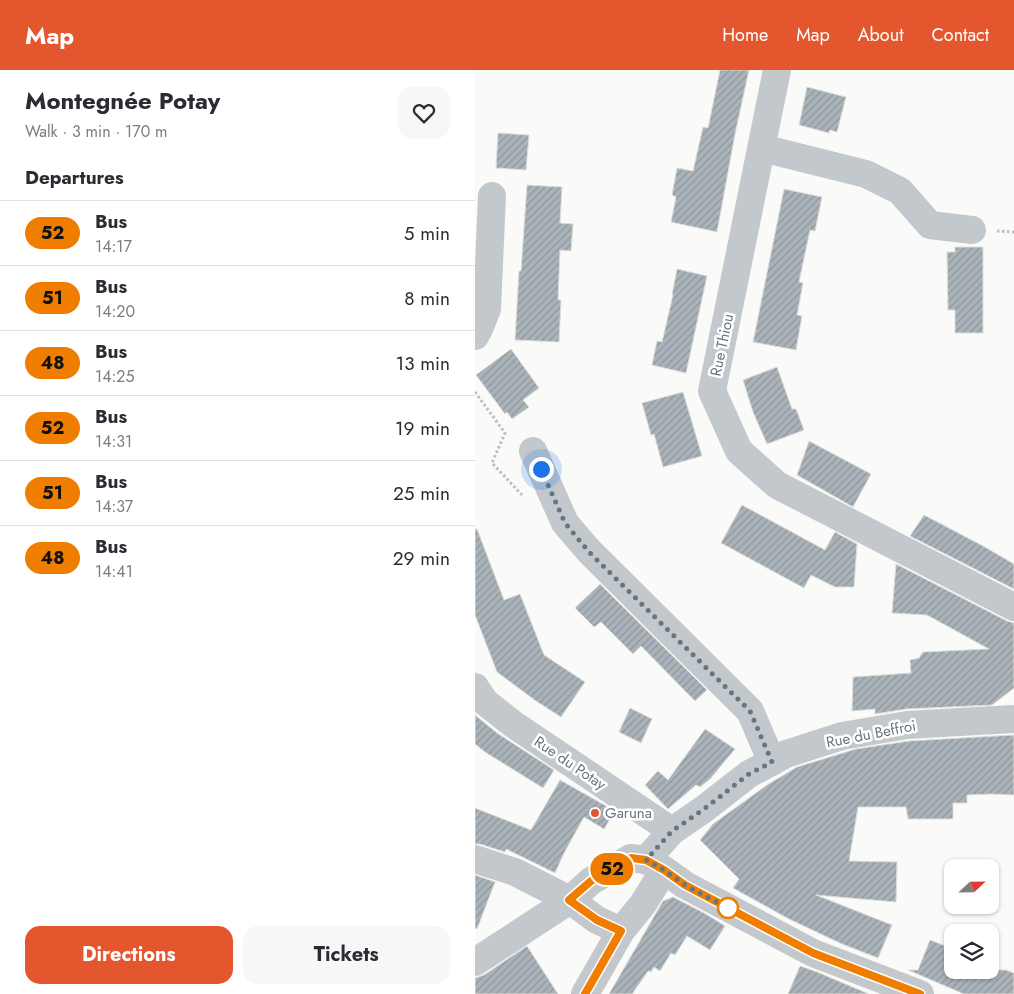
<!DOCTYPE html>
<html lang="en">
<head>
<meta charset="utf-8">
<style>
	:root { --surface:#fff; --page:#f7f7f7; --text:#2b2b33; --muted:#7c7c81; --line:#e1e1e2; --accent:#e4572e }
	body { margin:0; font-family:Jost,sans-serif; background:var(--page); color:var(--text); height:100vh; display:flex; flex-direction:column; font-size:19px; white-space:nowrap }
	* { box-sizing:border-box; margin:0 }
	p { font-size:16px; color:var(--muted) }
	.icon { flex:none; width:28px; height:28px; fill:none; stroke:currentColor; stroke-width:2; stroke-linecap:round; stroke-linejoin:round }
	.map { position:relative; flex:1; overflow:hidden }
	.sheet { display:flex; flex-direction:column; background:var(--surface); width:475px }
	.sheet>* { flex:none }
	.badge { padding:0 10px; border-radius:16px; font-size:18px; line-height:32px }
	.needle { width:32px; rotate:68deg }
	.tools { position:absolute; left:469px; top:789px; display:grid; gap:10px }
	.tools a { display:grid; place-items:center; width:55px; height:55px; border-radius:10px; background:var(--surface); box-shadow:0 1px 4px #0004; font-size:25px }
	.you { position:absolute; width:25px; height:25px; margin:-12px; border:4px solid #fff; border-radius:50%; background:#1a73e8; box-shadow:0 0 0 8px #1a73e833 }
	.map>.badge { position:absolute; translate:-50% -50%; box-shadow:0 0 0 2px #fff }
	h2 { padding:0 25px; font-size:19px; line-height:45px }
	.round { display:grid; place-items:center; flex:none; width:52px; height:52px; border-radius:15px; background:var(--page) }
	.summary { display:flex; align-items:center; justify-content:space-between; height:85px; padding:0 25px }
	h1 { font-size:24px; font-weight:700; line-height:38px }
	.button { display:flex; gap:10px; margin-top:auto; padding:10px 25px }
	.button a { flex:1; height:58px; border-radius:15px; background:var(--accent); color:#fff; font-size:20px; font-weight:700; line-height:58px; text-align:center }
	.button a+a { background:var(--page); color:var(--text) }
	ul { padding:0; list-style:none }
	li { display:flex; align-items:center; gap:15px; height:65px; padding:0 25px; border-top:1px solid var(--line) }
	li div { flex:1 }
	li b { display:block; font-size:19px }
	li em { font-style:normal }
	li .badge { min-width:55px; font-weight:700; text-align:center }
	header { display:flex; align-items:center; gap:30px; box-sizing:border-box; height:70px; padding:0 25px; background:var(--accent); color:#fff }
	header strong { font-size:24px }
	nav { display:flex; gap:28px; margin-inline-start:auto; font-size:18px }
	main { display:flex; flex:1; min-height:0 }
	.map>svg:first-child { display:block }
	.building { fill:url(#building-hatch); stroke:#dcdcda }
	.lines { fill:none; stroke-linecap:round; stroke-linejoin:round }
	.path { stroke:#bbbfc2; stroke-width:3; stroke-dasharray:2.5 2.5; stroke-linecap:butt }
	.minor { stroke:#c3c8cc; stroke-width:28 }
	.line-casing { stroke:#fff; stroke-width:11 }
	.line { stroke:#ef7d00; stroke-width:8 }
	.walk { stroke:#657683; stroke-width:5; stroke-dasharray:0 9 }
	.poi-dot { fill:#e4572e; stroke:#fff; stroke-width:2 }
	.stop-dot { fill:#fff; stroke:#ef7d00; stroke-width:2.5 }
	.labels { text-anchor:middle; stroke-width:5; stroke-linejoin:round; paint-order:stroke }
	.street-label { font-size:15px; fill:#657683; stroke:#fff }
	.poi-label { font-size:15px; fill:#657683; stroke:#fff; text-anchor:start }
</style>
</head>
<body>
<header>
<strong>Map</strong>
<nav><a>Home</a><a>Map</a><a>About</a><a>Contact</a></nav>
</header>
<main>
<section class="sheet">
<div class="summary"><div><h1>Montegnée Potay</h1><p>Walk · 3 min · 170 m</p></div><a class="round"><svg class="icon" aria-label="heart" viewBox="0 0 24 24"><path d="M12 20l-8-8c-3-5 5-10 8-4 3-6 11-1 8 4z"/></svg></a></div>
<h2>Departures</h2>
<ul>
<li><span class="badge" style="background:#ef7d00;color:#111">52</span><div><b>Bus</b><p>14:17</p></div><em>5 min</em></li>
<li><span class="badge" style="background:#ef7d00;color:#111">51</span><div><b>Bus</b><p>14:20</p></div><em>8 min</em></li>
<li><span class="badge" style="background:#ef7d00;color:#111">48</span><div><b>Bus</b><p>14:25</p></div><em>13 min</em></li>
<li><span class="badge" style="background:#ef7d00;color:#111">52</span><div><b>Bus</b><p>14:31</p></div><em>19 min</em></li>
<li><span class="badge" style="background:#ef7d00;color:#111">51</span><div><b>Bus</b><p>14:37</p></div><em>25 min</em></li>
<li><span class="badge" style="background:#ef7d00;color:#111">48</span><div><b>Bus</b><p>14:41</p></div><em>29 min</em></li>
</ul>
<div class="button"><a>Directions</a><a>Tickets</a></div>
</section>
<div class="map">
<svg width="539" height="924" viewBox="0 0 539 924">
	<defs>
		<pattern id="building-hatch" width="6" height="6" patternUnits="userSpaceOnUse" patternTransform="scale(1.25)"><rect width="6" height="6" fill="#aab3b9"/><path d="M-1 1l2-2M0 6l6-6M5 7l2-2" fill="none" stroke="#8e969c"/></pattern>
	</defs>
	<rect width="100%" height="100%" fill="#fafaf8"/>
	<!-- building -->
	<g class="building">
		<polygon points="245,0 274,0 260,64 242,162 196,152 201,127 197,125 202,98 218,101 228,57 233,58"/>
		<polygon points="332,17 371,27 362,62 355,60 354,63 324,55"/>
		<polygon points="23,63 54,65 51,100 21,98"/>
		<polygon points="52,115 87,117 85,153 98,154 96,181 85,180 83,230 86,230 84,272 40,270 44,201 46,201"/>
		<polygon points="309,119 347,127 340,161 335,160 324,212 328,213 322,245 327,246 321,280 278,272"/>
		<polygon points="480,177 508,177 508,263 480,263 480,240 473,240 472,182 480,182"/>
		<polygon points="202,199 232,206 211,303 177,295 182,271 187,272 198,225 197,225"/>
		<polygon points="36,279 64,318 48,330 54,337 37,349 32,342 30,344 1,305"/>
		<polygon points="302,297 317,339 321,339 329,360 292,374 278,342 268,310"/>
		<polygon points="208,322 227,386 188,397 179,364 176,365 167,333"/>
		<polygon points="334,371 396,404 378,437 322,405"/>
		<polygon points="267,435 350,480 360,462 382,474 379,517 360,517 336,505 329,518 246,473"/>
		<polygon points="449,445 508,476 539,494 539,519 435,466"/>
		<polygon points="0,459 2,459 29,530 45,524 69,585 110,612 86,647 61,631 22,602 0,545"/>
		<polygon points="421,494 532,551 539,553 539,618 517,635 431,639 400,644 400,639 377,641 378,607 436,603 435,590 444,588 448,582 514,579 452,545 417,543"/>
		<polygon points="125,514 232,620 220,631 166,576 158,584 126,552 119,557 100,538"/>
		<polygon points="155,638 177,649 166,673 144,662"/>
		<polygon points="0,645 22,663 79,700 68,718 10,682 0,674"/>
		<polygon points="230,659 260,679 235,709 225,717 221,715 193,739 170,715 183,701 193,710"/>
		<polygon points="539,665 539,725 516,724 492,725 492,733 478,733 478,749 433,749 431,737 383,737 374,791 422,792 421,832 341,825 417,855 403,888 367,874 314,849 258,818 264,809 225,770 238,754 292,715 322,697 381,679 434,671"/>
		<polygon points="85,710 140,741 129,759 109,747 89,783 80,803 31,779 30,782 5,774 0,774 0,738 56,760"/>
		<polygon points="0,805 20,812 2,859 0,858"/>
		<polygon points="198,827 229,843 250,856 235,880 212,866 200,885 196,883 185,901 179,897 176,902 173,901 157,924 134,924 188,831"/>
		<polygon points="455,870 478,879 478,900 531,900 539,903 539,924 489,924 433,900 443,900"/>
		<polygon points="52,876 83,924 0,924 0,908 9,905"/>
		<polygon points="325,896 342,902 394,924 313,924"/>
	</g>
	<g class="lines">
		<!-- path -->
		<g class="path">
			<polyline points="522,161 539,162"/>
			<polyline points="0,322 30,363 17,393 47,425"/>
		</g>
		<!-- minor -->
		<g class="minor">
			<polyline points="302,0 237,321 264,381 302,415 539,537"/>
			<polyline points="287,78 391,104 425,121 455,155 497,160"/>
			<polyline points="0,266 4,259 12,239 17,126"/>
			<polyline points="58,381 90,453 114,481 275,641 297,692"/>
			<polyline points="0,617 10,632 38,654 197,761"/>
			<polyline points="0,789 40,802 95,830 122,850 146,861"/>
			<polyline points="171,790 197,761 229,739 274,704 311,684 367,666 432,655 539,649"/>
			<polyline points="0,892 95,830 116,811 156,788 171,790 189,800 210,815 338,883 445,924"/>
			<polyline points="110,924 146,861 168,834 189,800"/>
		</g>
	</g>
	<g class="lines">
		<!-- line casing -->
		<g class="line-casing">
			<polyline id="line" points="110,924 146,861 122,850 94,830 116,811 156,788 171,790 189,800 210,815 338,883 445,924"/>
		</g>
		<!-- line -->
		<use href="#line" class="line"/>
		<!-- walk -->
		<polyline class="walk" points="66,399 90,453 114,482 275,641 297,692 274,704 229,739 197,761 171,790 189,800 210,815 253,838"/>
	</g>
	<!-- markers -->
	<circle class="poi-dot" cx="120" cy="743" r="5"/>
	<circle class="stop-dot" cx="253" cy="838" r="10"/>
	<g class="labels">
		<!-- street labels -->
		<g class="street-label">
			<text transform="translate(247 275) rotate(-78)" y="5">Rue Thiou</text>
			<text transform="translate(396 664) rotate(-11)" y="5">Rue du Beffroi</text>
			<text transform="translate(95 693) rotate(34)" y="5">Rue du Potay</text>
		</g>
		<!-- poi labels -->
		<g class="poi-label">
			<text x="130" y="748">Garuna</text>
		</g>
	</g>
</svg>
<div class="tools">
<a><svg class="needle" viewBox="-14 -14 28 28"><path d="M0-13l5 13h-10z" fill="#e53935"/><path d="M0 13l5-13h-10z" fill="#7c7c81"/></svg></a>
<a><svg class="icon" aria-label="layers" viewBox="0 0 24 24"><path d="M12 4l9 5-9 5-9-5zM3 14l9 5 9-5"/></svg></a>
</div>
<div class="you" style="left:66px;top:399px"></div>
<b class="badge" style="left:137px;top:799px;background:#ef7d00;color:#111">52</b>
</div>
</main>
</body>
</html>
